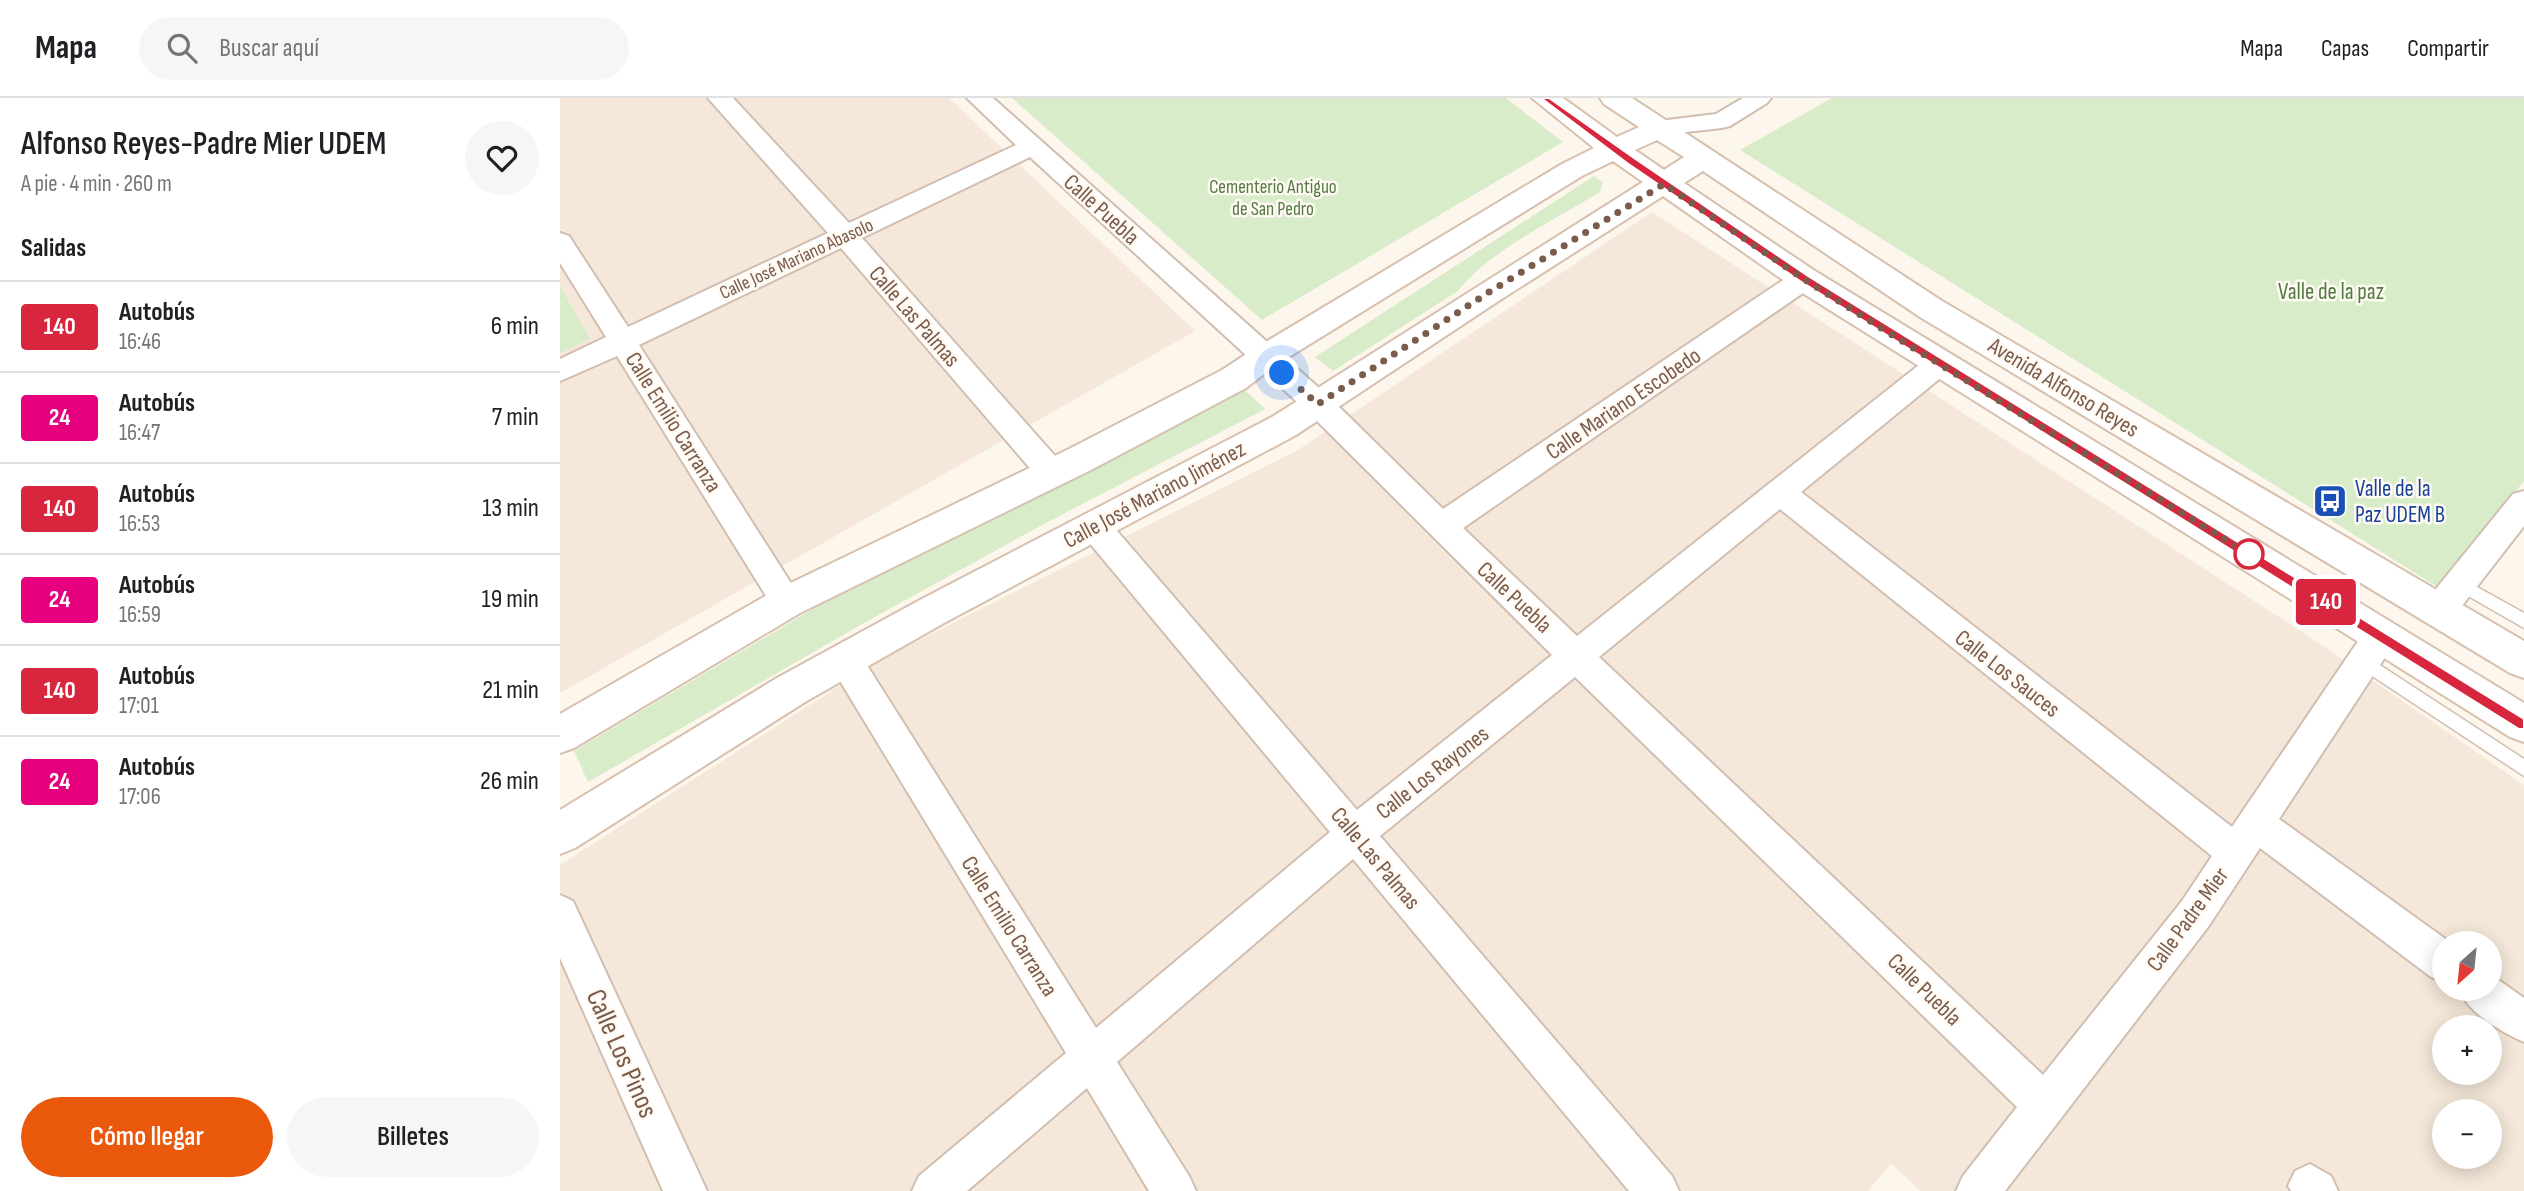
<!DOCTYPE html>
<html lang="es">
<head>
<meta charset="utf-8">
<style>
	:root { --surface:#fff; --page:#f6f6f6; --text:#202124; --muted:#757577; --line:#e0e0e0; --accent:#ea580c }
	body { margin:0; font-family:"Sofia Sans Condensed",sans-serif; background:var(--page); color:var(--text); height:100vh; display:flex; flex-direction:column; font-size:26px; white-space:nowrap }
	* { box-sizing:border-box; margin:0 }
	p { font-size:23px; color:var(--muted) }
	.icon { flex:none; width:38px; height:38px; fill:none; stroke:currentColor; stroke-width:2; stroke-linecap:round; stroke-linejoin:round }
	.map { position:relative; flex:1; overflow:hidden }
	.side { display:flex; flex-direction:column; background:var(--surface); width:560px }
	.side>* { flex:none }
	.badge { padding:0 14px; border-radius:5px; font-size:24px; line-height:46px }
	.needle { width:46px; rotate:207deg }
	.tools { position:absolute; left:1872px; top:833px; display:grid; gap:14px }
	.tools a { display:grid; place-items:center; width:70px; height:70px; border-radius:50%; background:var(--surface); box-shadow:0 4px 18px #0003; font-size:35px }
	.you { position:absolute; width:35px; height:35px; margin:-18px; border:5px solid #fff; border-radius:50%; background:#1a73e8; box-shadow:0 0 0 10px #1a73e833 }
	.map>.badge { position:absolute; translate:-50% -50%; box-shadow:0 0 0 4px #fff }
	h2 { padding:0 21px; font-size:26px; line-height:63px }
	.round { display:grid; place-items:center; flex:none; width:74px; height:74px; border-radius:37px; background:var(--page) }
	.head { display:flex; align-items:center; justify-content:space-between; height:119px; padding:0 21px }
	h1 { font-size:33px; font-weight:600; line-height:52px }
	.button { display:flex; gap:14px; margin-top:auto; padding:14px 21px }
	.button a { flex:1; height:80px; border-radius:42px; background:var(--accent); color:#fff; font-size:28px; font-weight:600; line-height:80px; text-align:center }
	.button a+a { background:var(--page); color:var(--text) }
	ul { padding:0; list-style:none }
	li { display:flex; align-items:center; gap:21px; height:91px; padding:0 21px; border-top:2px solid var(--line) }
	li div { flex:1 }
	li b { display:block; font-size:26px }
	li em { font-style:normal }
	li .badge { min-width:77px; font-weight:700; text-align:center }
	header { display:flex; align-items:center; gap:42px; box-sizing:border-box; height:98px; padding:0 35px; background:var(--surface); border-bottom:2px solid var(--line) }
	header strong { font-size:33px }
	nav { display:flex; gap:38px; margin-inline-start:auto; font-size:24px }
	.search { width:490px; height:63px; background:var(--page); display:flex; align-items:center; gap:18px; box-sizing:border-box; padding:0 24px; border-radius:38px; color:var(--muted); font-size:26px }
	main { display:flex; flex:1; min-height:0 }
	.map>svg:first-child { display:block }
	.residential { fill:#f5e8da; fill-rule:evenodd }
	.green { fill:#d8ecc9 }
	.lines { fill:none; stroke-linecap:round; stroke-linejoin:round }
	.lane-casing { stroke:#d1beb0; stroke-width:3 }
	.street-casing { stroke:#d1beb0; stroke-width:4 }
	.secondary-casing { stroke:#d6c0b0; stroke-width:4 }
	.lane { fill:#fff; fill-rule:evenodd }
	.street { fill:#fff; fill-rule:evenodd }
	.secondary { fill:#fff; fill-rule:evenodd }
	.line { fill:#d7263d; stroke:#fff; stroke-width:2 }
	.walk { stroke:#7a5c4d; stroke-width:7; stroke-dasharray:0 12.6 }
	.stop-dot { fill:#fff; stroke:#d7263d; stroke-width:3.5 }
	.labels { text-anchor:middle; stroke-width:5; stroke-linejoin:round; paint-order:stroke }
	.far-park-label { font-size:19px; fill:#537a41; stroke:#fffaf3 }
	.far-street-label { font-size:19px; fill:#7a5c4d; stroke:#fffaf3 }
	.street-label { font-size:23px; fill:#7a5c4d; stroke:#fffaf3 }
	.park-label { font-size:23px; fill:#537a41; stroke:#fffaf3 }
	.transit-label { font-size:23px; fill:#164399; stroke:#fffaf3; text-anchor:start }
	.near-street-label { font-size:28px; fill:#7a5c4d; stroke:#fffaf3 }
</style>
</head>
<body>
<header>
<strong>Mapa</strong>
<div class="search"><svg class="icon" aria-label="search" viewBox="0 0 24 24"><circle cx="10" cy="10" r="6"/><path d="M15 15l6 6"/></svg>Buscar aquí</div>
<nav><a>Mapa</a><a>Capas</a><a>Compartir</a></nav>
</header>
<main>
<section class="side">
<div class="head"><div><h1>Alfonso Reyes-Padre Mier UDEM</h1><p>A pie · 4 min · 260 m</p></div><a class="round"><svg class="icon" aria-label="heart" viewBox="0 0 24 24"><path d="M12 20l-8-8c-3-5 5-10 8-4 3-6 11-1 8 4z"/></svg></a></div>
<h2>Salidas</h2>
<ul>
<li><span class="badge" style="background:#d7263d;color:#fff">140</span><div><b>Autobús</b><p>16:46</p></div><em>6 min</em></li>
<li><span class="badge" style="background:#e6007e;color:#fff">24</span><div><b>Autobús</b><p>16:47</p></div><em>7 min</em></li>
<li><span class="badge" style="background:#d7263d;color:#fff">140</span><div><b>Autobús</b><p>16:53</p></div><em>13 min</em></li>
<li><span class="badge" style="background:#e6007e;color:#fff">24</span><div><b>Autobús</b><p>16:59</p></div><em>19 min</em></li>
<li><span class="badge" style="background:#d7263d;color:#fff">140</span><div><b>Autobús</b><p>17:01</p></div><em>21 min</em></li>
<li><span class="badge" style="background:#e6007e;color:#fff">24</span><div><b>Autobús</b><p>17:06</p></div><em>26 min</em></li>
</ul>
<div class="button"><a>Cómo llegar</a><a>Billetes</a></div>
</section>
<div class="map">
<svg width="1964" height="1093" viewBox="0 0 1964 1093">
	<rect width="100%" height="100%" fill="#fdf6ec"/>
	<!-- residential -->
	<g class="residential">
		<polygon points="0,0 389,0 635,233 0,595"/>
		<path d="M 1092,114 L 1747,537 L 1964,687 L 1964,1093 L 1360,1093 L 1331,1065 L 1308,1093 L 0,1093 L 0,767 L 323,560 L 738,352 ZM 1885,845 L 1930,845 L 1930,891 L 1885,891 ZM 1885,929 L 1930,929 L 1930,975 L 1885,975 ZM 1885,1013 L 1930,1013 L 1930,1059 L 1885,1059 Z"/>
	</g>
	<!-- green -->
	<g class="green">
		<polygon points="452,0 946,0 1003,44 702,222"/>
		<polygon points="1272,0 1964,0 1964,383 1879,490 1180,52"/>
		<path d="M 1034,78 L 1043,84 L 1040,94 C 999,119 925,156 898,193 L 773,273 L 755,259 Z"/>
		<polygon points="0,188 30,241 0,255"/>
		<polygon points="684,291 705,311 482,427 302,526 28,684 22,671 29,666 22,670 14,653 283,493"/>
	</g>
	<g class="lines">
		<!-- lane casing -->
		<g class="lane-casing">
			<g id="lane">
				<polygon points="1901,480 1964,515 1964,530 1896,491 1893,486 1896,481"/>
				<polygon points="1803,556 1964,661 1964,678 1797,568 1795,563 1797,558"/>
			</g>
		</g>
		<!-- street casing -->
		<g class="street-casing">
			<g id="street">
				<path d="M 148,0 L 173,0 L 289,125 L 456,47 L 407,0 L 433,0 L 768,298 L 883,411 L 1235,174 L 1244,172 L 1253,174 L 1257,181 L 1253,188 L 903,430 L 1017,538 L 1369,259 L 1379,256 L 1389,259 L 1393,266 L 1389,273 L 1241,394 L 1672,729 L 1809,527 L 1821,523 L 1833,527 L 1838,537 L 1833,547 L 1719,721 L 1891,845 L 1885,845 L 1885,884 L 1871,879 L 1700,750 L 1648,829 L 1445,1093 L 1396,1093 L 1403,1078 L 1457,1009 L 1015,579 L 820,738 L 1112,1078 L 1119,1093 L 1069,1093 L 793,761 L 557,964 L 629,1078 L 636,1093 L 589,1093 L 527,990 L 407,1093 L 352,1093 L 359,1078 L 506,955 L 274,573 L 269,563 L 274,553 L 286,548 L 298,553 L 536,930 L 770,734 L 523,437 L 518,428 L 523,419 L 534,415 L 545,419 L 797,712 L 992,557 L 748,314 L 470,59 L 302,140 L 503,367 L 507,375 L 503,383 L 492,387 L 481,383 L 281,150 L 79,247 L 243,504 L 238,514 L 227,518 L 216,514 L 57,258 L 0,283 L 0,261 L 46,239 L 0,165 L 0,135 L 9,138 L 68,229 L 268,135 ZM 1220,411 L 1652,758 L 1622,803 L 1483,977 L 1039,559 Z"/>
				<polygon points="1183,0 1211,0 1207,5 1170,28 1162,30 1099,37 1091,35 1087,30 1091,25 1099,23 1156,16"/>
				<polygon points="1964,393 1964,428 1891,522 1879,526 1867,522 1863,512 1867,502 1953,396"/>
				<polygon points="0,797 13,803 147,1093 103,1093 0,860"/>
				<path d="M 1930,876 L 1964,900 L 1964,944 C 1941,934 1908,915 1899,891 L 1930,891 Z"/>
				<polygon points="1750,1066 1771,1078 1778,1093 1731,1093 1728,1088 1735,1073"/>
			</g>
		</g>
		<!-- secondary casing -->
		<g class="secondary-casing">
			<path id="secondary" d="M 972,0 L 1003,0 L 1057,39 L 1079,29 L 1044,6 L 1040,0 L 1072,0 L 1382,203 L 1964,543 L 1964,580 L 1950,575 L 1360,219 L 1143,73 L 1124,85 L 1255,173 L 1964,605 L 1964,644 L 1950,639 L 1233,189 L 1103,98 L 937,204 L 736,337 L 384,525 L 245,604 L 15,750 L 0,756 L 0,712 L 217,580 L 358,503 L 712,319 L 1083,84 L 1053,63 L 1022,78 L 716,267 L 686,290 L 531,372 L 240,515 L 14,650 L 0,655 L 0,616 L 214,493 L 507,352 L 662,272 L 694,251 L 1002,66 L 1034,50 ZM 1097,42 L 1124,59 L 1104,72 L 1075,52 Z"/>
		</g>
		<!-- lane -->
		<use href="#lane" class="lane"/>
		<!-- street -->
		<use href="#street" class="street"/>
		<!-- secondary -->
		<use href="#secondary" class="secondary"/>
	</g>
	<!-- line -->
	<polygon class="line" points="981,0 989,0 1074,60 1248,178 1964,621 1964,631 1959,631 1240,183 1067,65"/>
	<g class="lines">
		<!-- walk -->
		<polyline class="walk" points="722,275 758,306 926,196 1104,86 1244,181 1334,238 1689,456"/>
	</g>
	<!-- icons -->
	<defs>
		<g id="bus-square" transform="scale(1.75)"><rect x="-9" y="-9" width="18" height="18" rx="4" fill="#1a4fb4" stroke="#fffaf3"/><path d="M-5-6H5V4H4V6H2V4H-2V6H-4V4H-5ZM-3.5-4V0h7V-4ZM-3.5 1.2v1.5H-2V1.2ZM2 1.2v1.5H3.5V1.2Z" fill="#fff"/></g>
	</defs>
	<g fill-rule="evenodd">
		<use href="#bus-square" x="1770" y="403"/>
	</g>
	<!-- markers -->
	<circle class="stop-dot" cx="1689" cy="456" r="14"/>
	<g class="labels">
		<!-- far-park labels -->
		<g class="far-park-label">
			<text x="713" y="95">Cementerio Antiguo<tspan x="713" dy="22">de San Pedro</tspan></text>
		</g>
		<!-- far-street labels -->
		<g class="far-street-label">
			<text transform="translate(236 160) rotate(-25)" y="7">Calle José Mariano Abasolo</text>
		</g>
		<!-- street labels -->
		<g class="street-label">
			<text transform="translate(542 111) rotate(42)" y="8">Calle Puebla</text>
			<text transform="translate(355 218) rotate(49)" y="8">Calle Las Palmas</text>
			<text transform="translate(1504 289) rotate(31)" y="8">Avenida Alfonso Reyes</text>
			<text transform="translate(1063 305) rotate(-34)" y="8">Calle Mariano Escobedo</text>
			<text transform="translate(114 324) rotate(58)" y="8">Calle Emilio Carranza</text>
			<text transform="translate(594 396) rotate(-28)" y="8">Calle José Mariano Jiménez</text>
			<text transform="translate(955 499) rotate(43)" y="8">Calle Puebla</text>
			<text transform="translate(1448 575) rotate(38)" y="8">Calle Los Sauces</text>
			<text transform="translate(872 674) rotate(-38)" y="8">Calle Los Rayones</text>
			<text transform="translate(816 760) rotate(50)" y="8">Calle Las Palmas</text>
			<text transform="translate(1627 821) rotate(-54)" y="8">Calle Padre Mier</text>
			<text transform="translate(450 828) rotate(58)" y="8">Calle Emilio Carranza</text>
			<text transform="translate(1365 891) rotate(44)" y="8">Calle Puebla</text>
		</g>
		<!-- park labels -->
		<g class="park-label">
			<text x="1771" y="201">Valle de la paz</text>
		</g>
		<!-- transit labels -->
		<g class="transit-label">
			<text x="1795" y="398">Valle de la<tspan x="1795" dy="26">Paz UDEM B</tspan></text>
		</g>
		<!-- near-street labels -->
		<g class="near-street-label">
			<text transform="translate(63 955) rotate(66)" y="10">Calle Los Pinos</text>
		</g>
	</g>
</svg>
<div class="tools">
<a><svg class="needle" viewBox="-14 -14 28 28"><path d="M0-13l5 13h-10z" fill="#e53935"/><path d="M0 13l5-13h-10z" fill="#757577"/></svg></a>
<a>+</a>
<a>−</a>
</div>
<div class="you" style="left:722px;top:275px"></div>
<b class="badge" style="left:1766px;top:504px;background:#d7263d;color:#fff">140</b>
</div>
</main>
</body>
</html>
